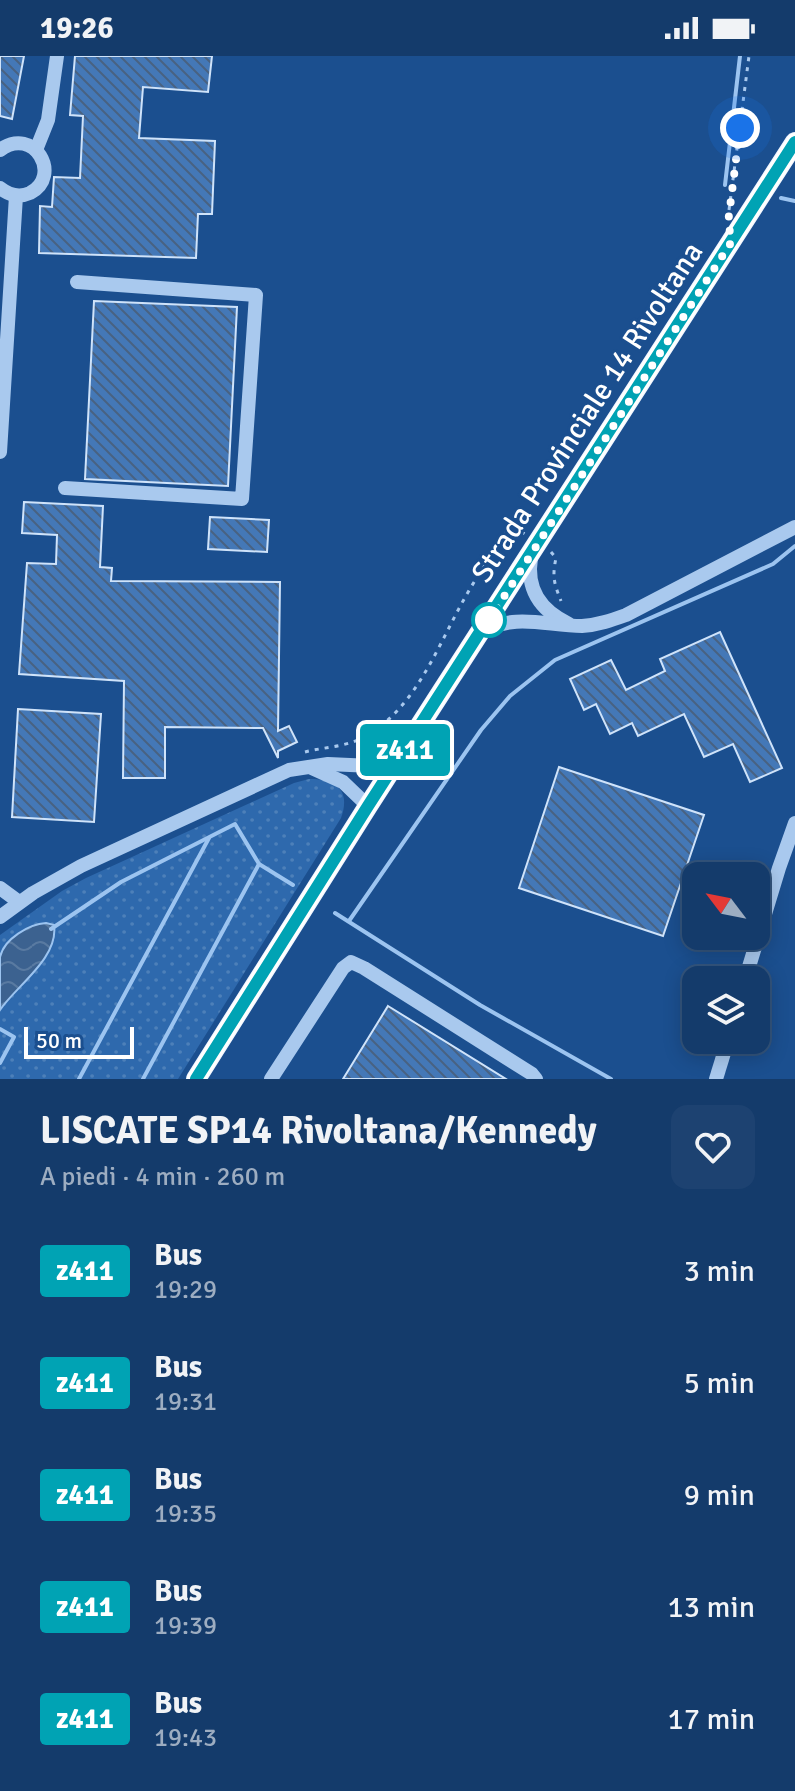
<!DOCTYPE html>
<html lang="it">
<head>
<meta charset="utf-8">
<style>
	:root { --surface:#143b6b; --page:#1d4271; --text:#f1f3f6; --muted:#9dadc1; --line:#33557e }
	body { margin:0; font-family:Signika,sans-serif; background:var(--page); color:var(--text); height:100vh; display:flex; flex-direction:column; font-size:30px; white-space:nowrap }
	* { box-sizing:border-box; margin:0 }
	p { font-size:26px; color:var(--muted) }
	.icon { flex:none; width:44px; height:44px; fill:none; stroke:currentColor; stroke-width:2; stroke-linecap:round; stroke-linejoin:round }
	.map { position:relative; height:1023px; overflow:hidden }
	.drawer { display:flex; flex-direction:column; background:var(--surface); flex:1 }
	.drawer>* { flex:none }
	.badge { padding:0 16px; border-radius:6px; font-size:28px; line-height:52px }
	.needle { width:52px; rotate:302deg }
	.buttons { position:absolute; left:682px; top:806px; display:grid; gap:16px }
	.buttons a { display:grid; place-items:center; width:88px; height:88px; border-radius:16px; background:var(--surface); box-shadow:0 4px 20px #0003,0 0 0 2px var(--line); font-size:40px }
	.scale { position:absolute; left:24px; bottom:20px; width:110px; box-sizing:border-box; padding-left:8px; border:4px solid #fff; border-top:0; font-size:22px; line-height:28px; white-space:nowrap; color:#fff; -webkit-text-stroke:6px #1b4f8f; paint-order:stroke }
	.you { position:absolute; width:40px; height:40px; margin:-20px; border:6px solid #fff; border-radius:50%; background:#1a73e8; box-shadow:0 0 0 12px #1a73e833 }
	.map>.badge { position:absolute; translate:-50% -50%; box-shadow:0 0 0 4px #fff }
	.round { display:grid; place-items:center; flex:none; width:84px; height:84px; border-radius:16px; background:var(--page) }
	.head { display:flex; align-items:center; justify-content:space-between; height:136px; padding:0 40px }
	h1 { font-size:38px; font-weight:700; line-height:60px }
	ul { padding:0; list-style:none }
	li { display:flex; align-items:center; gap:24px; height:112px; padding:0 40px }
	li div { flex:1 }
	li b { display:block; font-size:30px }
	li em { font-style:normal }
	li .badge { min-width:88px; font-weight:700; text-align:center }
	.status { display:flex; justify-content:space-between; align-items:center; height:56px; padding:0 40px; background:var(--surface); direction:ltr }
	.status svg { height:22px; fill:currentColor }
	.map>svg:first-child { display:block }
	.grass { fill:url(#grass-dots) }
	.water { fill:url(#water-waves); stroke:#9cc4f0; stroke-width:2 }
	.lines { fill:none; stroke-linecap:round; stroke-linejoin:round }
	.stream { stroke:#9cc4f0; stroke-width:4 }
	.building { fill:url(#building-back-hatch); stroke:#cfe3fa; stroke-width:2 }
	.path { stroke:#a9c9ee; stroke-width:3; stroke-dasharray:4 6; stroke-linecap:butt }
	.minor { stroke:#a9c9ee; stroke-width:14 }
	.major { stroke:#f0f6ff; stroke-width:20 }
	.line-casing { stroke:#fff; stroke-width:18 }
	.line { stroke:#00a3b4; stroke-width:12 }
	.walk { stroke:#fff; stroke-width:8; stroke-dasharray:0 14.4 }
	.stop-dot { fill:#fff; stroke:#00a3b4; stroke-width:4 }
	.labels { text-anchor:middle; stroke-width:6; stroke-linejoin:round; paint-order:stroke }
	.street-label { font-size:30px; fill:#fff; stroke:#1b4f8f }
</style>
</head>
<body>
<div class="status"><b>19:26</b><svg viewBox="0 0 49 12"><path d="M0 12V9h3v3zM5 12V6h3v6zM10 12V3h3v9zM15 12V0h3v12zM26 1h20v11H26zM47 4h2v5h-2z"/></svg></div>
<div class="map">
<svg width="795" height="1023" viewBox="0 0 795 1023">
	<defs>
		<pattern id="grass-dots" width="8" height="8" patternUnits="userSpaceOnUse" patternTransform="scale(2)"><rect width="8" height="8" fill="#2e69ad"/><path d="M2 2h.1M6 6h.1" fill="none" stroke="#4d80b9" stroke-width="1.8" stroke-linecap="round"/></pattern>
		<pattern id="water-waves" width="16" height="10" patternUnits="userSpaceOnUse" patternTransform="scale(2)"><rect width="16" height="10" fill="#3c6290"/><path d="M0 5q4-4 8 0t8 0" fill="none" stroke="#597aa1"/></pattern>
		<pattern id="building-back-hatch" width="6" height="6" patternUnits="userSpaceOnUse" patternTransform="scale(2)"><rect width="6" height="6" fill="#4478b7"/><path d="M-1 5l2 2M0 0l6 6M5-1l2 2" fill="none" stroke="#486282"/></pattern>
	</defs>
	<rect width="100%" height="100%" fill="#1b4f8f"/>
	<!-- grass -->
	<path class="grass" d="M 309,723 C 336,723 351,734 341,762 L 178,1023 L 0,1023 L 0,879 L 62,835 L 86,822 L 294,727 Z"/>
	<!-- water -->
	<path class="water" d="M 46,867 L 54,869 C 59,902 16,930 0,954 C 0,940 0,913 0,901 C 4,883 29,868 46,867 Z"/>
	<g class="lines">
		<!-- stream -->
		<g class="stream">
			<polyline points="725,129 740,0"/>
			<polyline points="781,142 795,145"/>
			<polyline points="335,857 480,949 611,1023"/>
			<polyline points="349,865 481,674 510,640 555,604 773,508 795,490"/>
			<polyline points="51,873 121,826 235,768 259,808 293,829"/>
			<polyline points="0,973 14,981 0,1007"/>
			<polyline points="79,1023 209,782"/>
			<polyline points="143,1023 259,808"/>
		</g>
	</g>
	<!-- building -->
	<g class="building">
		<polygon points="0,0 24,0 12,63 0,60"/>
		<polygon points="75,0 212,0 208,36 143,31 139,82 215,85 212,158 198,158 196,202 39,197 40,150 52,151 54,121 80,122 83,60 70,59"/>
		<polygon points="94,245 237,251 228,430 85,423"/>
		<polygon points="24,446 103,450 100,511 112,512 111,525 280,526 278,675 289,670 297,686 278,695 278,702 263,672 165,671 165,722 123,722 124,625 19,618 27,507 56,508 57,479 22,477"/>
		<polygon points="210,461 269,464 267,496 208,493"/>
		<polygon points="720,576 782,712 750,726 733,688 704,701 684,658 638,680 632,667 610,678 596,648 584,654 570,623 611,604 626,634 665,615 660,603"/>
		<polygon points="18,653 101,658 94,766 12,761"/>
		<polygon points="559,711 704,759 663,880 519,832"/>
		<polygon points="388,950 506,1023 343,1023"/>
	</g>
	<g class="lines">
		<!-- path -->
		<g class="path">
			<polyline points="729,154 749,0"/>
			<path d="M 551,496 L 556,502 C 552,521 554,527 561,545"/>
			<path d="M 305,696 C 324,691 346,691 364,681 C 417,652 438,588 467,538 C 479,517 493,497 506,476 C 513,469 518,474 525,478"/>
		</g>
		<!-- minor -->
		<g class="minor">
			<path d="M 0,94 C 34,69 63,120 30,137 C 19,142 9,139 0,132"/>
			<polyline points="36,94 48,64 57,0"/>
			<polyline points="0,396 16,140"/>
			<polyline points="65,432 242,443 256,239 77,226"/>
			<path d="M 531,502 C 526,533 540,554 569,568"/>
			<path d="M 481,577 C 515,556 546,570 582,570 C 598,569 612,564 626,559 L 795,471"/>
			<polyline points="312,712 343,726 368,750"/>
			<polyline points="0,832 19,846"/>
			<polyline points="0,861 33,837 81,810 289,714 328,708 394,711"/>
			<polyline points="745,924 779,812 795,767"/>
			<polyline points="271,1023 343,912 351,906 364,912 532,1018 536,1023"/>
			<polyline points="716,1023 728,984"/>
		</g>
		<!-- major -->
		<polyline class="major" points="196,1023 368,750 795,86"/>
	</g>
	<g class="lines">
		<!-- line casing -->
		<g class="line-casing">
			<polyline id="line" points="196,1023 368,750 795,86"/>
		</g>
		<!-- line -->
		<use href="#line" class="line"/>
		<!-- walk -->
		<polyline class="walk" points="489,564 732,185 728,167 740,72"/>
	</g>
	<!-- markers -->
	<circle class="stop-dot" cx="489" cy="564" r="16"/>
	<g class="labels">
		<!-- street labels -->
		<g class="street-label">
			<text transform="translate(587 356) rotate(-57)" y="10">Strada Provinciale 14 Rivoltana</text>
		</g>
	</g>
</svg>
<div class="buttons">
<a><svg class="needle" viewBox="-14 -14 28 28"><path d="M0-13l5 13h-10z" fill="#e53935"/><path d="M0 13l5-13h-10z" fill="#9dadc1"/></svg></a>
<a><svg class="icon" aria-label="layers" viewBox="0 0 24 24"><path d="M12 4l9 5-9 5-9-5zM3 14l9 5 9-5"/></svg></a>
</div>
<div class="scale">50 m</div>
<div class="you" style="left:740px;top:72px"></div>
<b class="badge" style="left:405px;top:694px;background:#00a3b4;color:#fff">z411</b>
</div>
<section class="drawer">
<div class="head"><div><h1>LISCATE SP14 Rivoltana/Kennedy</h1><p>A piedi · 4 min · 260 m</p></div><a class="round"><svg class="icon" aria-label="heart" viewBox="0 0 24 24"><path d="M12 20l-8-8c-3-5 5-10 8-4 3-6 11-1 8 4z"/></svg></a></div>
<ul>
<li><span class="badge" style="background:#00a3b4;color:#fff">z411</span><div><b>Bus</b><p>19:29</p></div><em>3 min</em></li>
<li><span class="badge" style="background:#00a3b4;color:#fff">z411</span><div><b>Bus</b><p>19:31</p></div><em>5 min</em></li>
<li><span class="badge" style="background:#00a3b4;color:#fff">z411</span><div><b>Bus</b><p>19:35</p></div><em>9 min</em></li>
<li><span class="badge" style="background:#00a3b4;color:#fff">z411</span><div><b>Bus</b><p>19:39</p></div><em>13 min</em></li>
<li><span class="badge" style="background:#00a3b4;color:#fff">z411</span><div><b>Bus</b><p>19:43</p></div><em>17 min</em></li>
</ul>
</section>
</body>
</html>
